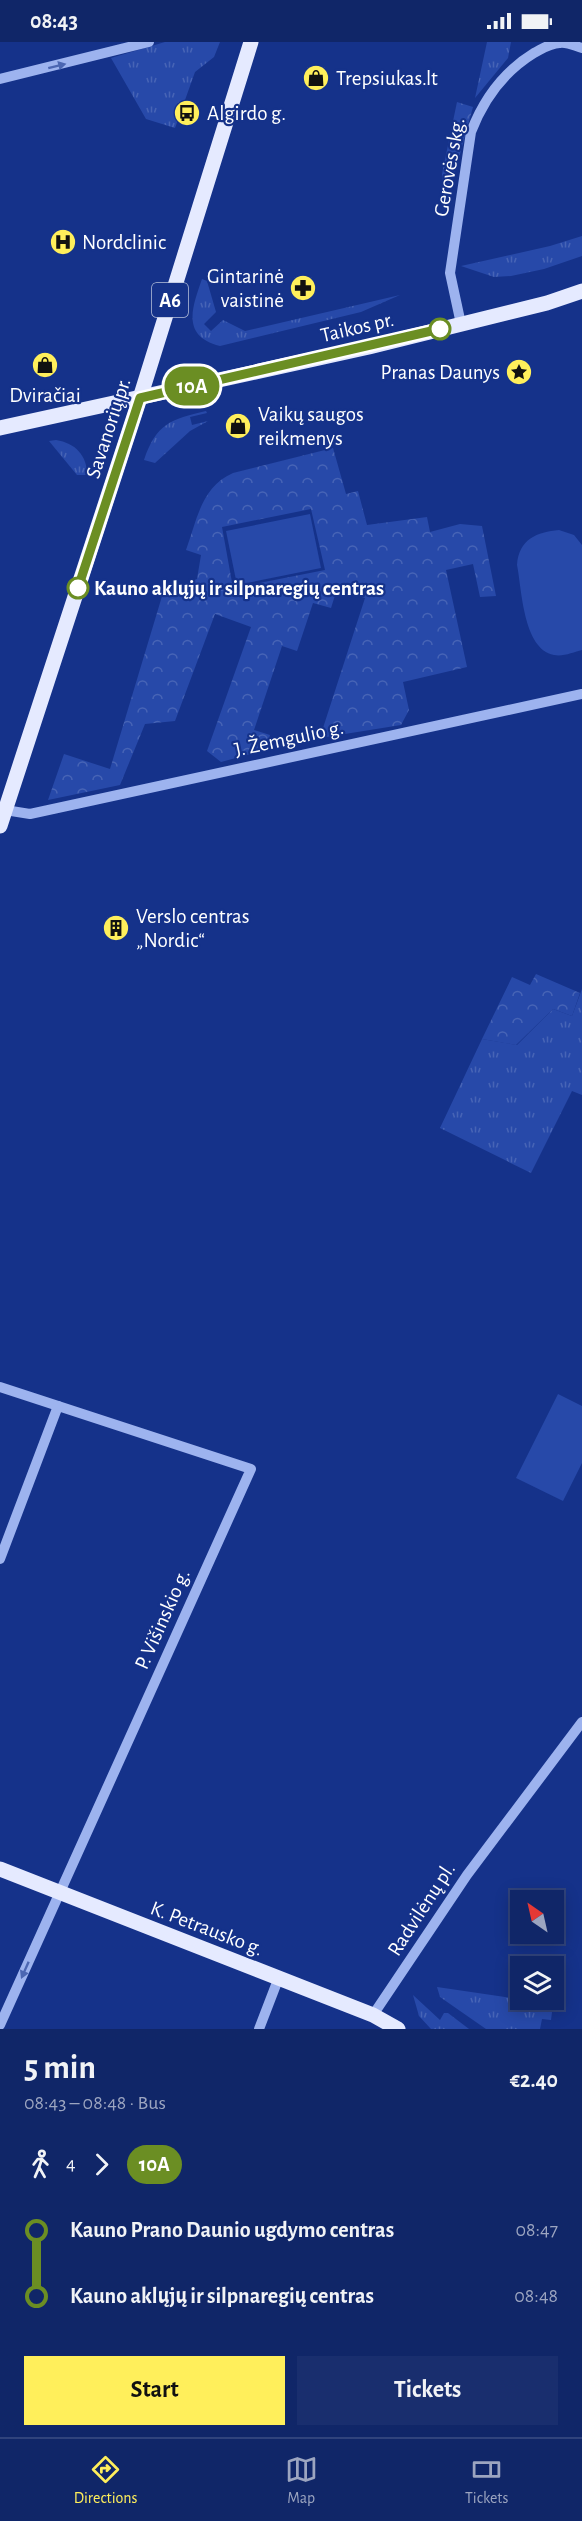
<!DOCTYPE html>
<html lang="en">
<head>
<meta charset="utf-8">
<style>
	:root { --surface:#102668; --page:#192e6e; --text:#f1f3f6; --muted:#9ca5c0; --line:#30437c; --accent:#ffef5b }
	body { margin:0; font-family:"Alegreya Sans",sans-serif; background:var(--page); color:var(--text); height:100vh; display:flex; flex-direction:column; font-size:22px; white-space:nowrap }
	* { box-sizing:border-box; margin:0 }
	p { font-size:20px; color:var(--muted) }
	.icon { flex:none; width:33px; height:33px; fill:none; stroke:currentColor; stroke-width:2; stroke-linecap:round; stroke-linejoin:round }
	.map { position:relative; height:1987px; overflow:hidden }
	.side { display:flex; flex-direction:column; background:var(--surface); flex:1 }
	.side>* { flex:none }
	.badge { padding:0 12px; border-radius:20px; font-size:21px; line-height:39px }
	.needle { width:39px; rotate:326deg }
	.fabs { position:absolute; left:510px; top:1848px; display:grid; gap:12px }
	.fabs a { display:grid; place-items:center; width:54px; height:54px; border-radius:0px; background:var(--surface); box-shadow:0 3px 15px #0003,0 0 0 2px var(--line); font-size:30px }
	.map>.badge { position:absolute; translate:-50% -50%; box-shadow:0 0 0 3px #fff }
	.legs { display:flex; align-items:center; gap:9px; height:66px; padding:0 24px; font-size:20px }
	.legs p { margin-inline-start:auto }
	.overview { display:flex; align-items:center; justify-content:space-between; height:102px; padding:0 24px }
	h1 { font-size:33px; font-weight:600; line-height:45px }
	.primary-button { display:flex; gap:12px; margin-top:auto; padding:12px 24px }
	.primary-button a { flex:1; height:69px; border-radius:0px; background:var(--accent); color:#111; font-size:24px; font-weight:600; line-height:69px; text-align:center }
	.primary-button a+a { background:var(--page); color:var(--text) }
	ul { padding:0 24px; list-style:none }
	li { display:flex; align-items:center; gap:21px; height:66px; font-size:22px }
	li i { display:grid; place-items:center; width:9px; height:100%; margin:0 8px; background:currentColor }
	li i::after { content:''; width:15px; height:15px; margin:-8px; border:4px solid; border-radius:50%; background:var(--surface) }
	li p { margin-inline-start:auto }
	li:first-child i { background:linear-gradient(#0000 50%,currentColor 0) }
	li:last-child i { background:linear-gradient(currentColor 50%,#0000 0) }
	.status { display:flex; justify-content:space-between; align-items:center; height:42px; padding:0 30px; background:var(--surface); direction:ltr }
	.status svg { height:16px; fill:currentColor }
	.tabs { display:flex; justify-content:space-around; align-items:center; height:84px; border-top:2px solid var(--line); background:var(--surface); font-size:16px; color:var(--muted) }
	.tabs a { display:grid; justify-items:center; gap:3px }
	.tabs .active { color:var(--accent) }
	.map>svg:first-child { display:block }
	.grass { fill:url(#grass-tufts) }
	.forest { fill:url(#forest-crowns); fill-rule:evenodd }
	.pitch { fill:#2749a9 }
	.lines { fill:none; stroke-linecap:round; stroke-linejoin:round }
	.minor { stroke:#9db3ef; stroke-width:10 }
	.major { stroke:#e5eaff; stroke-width:15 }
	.oneway { fill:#4b66b2 }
	.line-1-casing { stroke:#fff; stroke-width:14 }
	.line-1 { stroke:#6b8e23; stroke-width:9 }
	.stop-1-dot { fill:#fff; stroke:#6b8e23; stroke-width:3 }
	.labels { text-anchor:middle; stroke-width:4.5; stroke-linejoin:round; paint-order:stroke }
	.shield { fill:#15328a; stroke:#b9c2dc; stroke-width:1.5 }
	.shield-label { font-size:20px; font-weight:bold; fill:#fff }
	.poi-label { font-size:21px; fill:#fff; stroke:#15328a; text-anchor:start }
	.street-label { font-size:21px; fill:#fff; stroke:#15328a }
	.stop-label { font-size:21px; font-weight:bold; fill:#fff; stroke:#15328a; text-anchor:start }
</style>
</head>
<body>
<div class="status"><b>08:43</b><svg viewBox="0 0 49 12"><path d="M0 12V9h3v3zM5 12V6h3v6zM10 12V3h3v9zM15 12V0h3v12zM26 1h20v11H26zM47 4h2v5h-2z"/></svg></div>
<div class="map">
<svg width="582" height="1987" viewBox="0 0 582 1987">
	<defs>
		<pattern id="grass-tufts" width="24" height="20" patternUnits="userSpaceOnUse" patternTransform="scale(1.5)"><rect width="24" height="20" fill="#2749a9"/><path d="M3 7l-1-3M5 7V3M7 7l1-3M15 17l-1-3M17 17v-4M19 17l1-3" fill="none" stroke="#4764b6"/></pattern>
		<pattern id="forest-crowns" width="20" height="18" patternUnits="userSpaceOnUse" patternTransform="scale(1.5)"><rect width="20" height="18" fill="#2749a9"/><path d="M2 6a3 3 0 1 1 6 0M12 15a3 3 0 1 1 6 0" fill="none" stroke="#4764b6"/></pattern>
	</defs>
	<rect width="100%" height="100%" fill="#15328a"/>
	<!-- grass -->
	<g class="grass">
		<polygon points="165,0 220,0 214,15 195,30 175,86 146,77 111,16"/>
		<polygon points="487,0 511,0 508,16 475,56"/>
		<polygon points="582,194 582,214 544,227 511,234 494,235 461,224 550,204"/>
		<path d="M 202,237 L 207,239 L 216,270 L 204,282 L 211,289 L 223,278 L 245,289 L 400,253 L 361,270 L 220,304 C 181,294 192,266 202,237 Z"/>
		<path d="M 206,369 L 207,371 L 190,375 L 192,383 L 208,379 L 190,389 L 155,421 L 144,418 C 156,382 171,377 206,369 Z"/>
		<path d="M 56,398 C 75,401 87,413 87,433 L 77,433 L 49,399 Z"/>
		<polygon points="582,947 582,1053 572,1049 531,1131 440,1086 482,997 517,1003 553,967 572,974"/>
		<polygon points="437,1945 553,1962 551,1978 542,1977 540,1987 486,1987 440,1955"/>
		<polygon points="413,1953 440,1978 444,1971 448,1971 469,1987 431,1987 419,1974"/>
	</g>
	<!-- forest -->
	<g class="forest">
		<polygon points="457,60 473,65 446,163 442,132"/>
		<path d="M 333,406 L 346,452 L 358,449 L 367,483 L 427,475 L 430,490 L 460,482 L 482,484 L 496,554 L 480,555 L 473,522 L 446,528 L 467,625 L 403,640 L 409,668 L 401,683 L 326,695 L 323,686 L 365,556 L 337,547 L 331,566 L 313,561 L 297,609 L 282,604 L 254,688 L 270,693 L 265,708 L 221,720 L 207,709 L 251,585 L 215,572 L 175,679 L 145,682 L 120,743 L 48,758 L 64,712 L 110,727 L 163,551 L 197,537 L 201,513 L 186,508 C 197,478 201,445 233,431 ZM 311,467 L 325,528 L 233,546 L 222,485 Z"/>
		<polygon points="536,932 580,951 572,974 553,967 516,1003 482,997 512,935 530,943"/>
	</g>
	<!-- pitch -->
	<g class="pitch">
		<polygon points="310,472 321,526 237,543 226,489"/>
		<path d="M 559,488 L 574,493 L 582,503 L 582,608 C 574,610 563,615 554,613 C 523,607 522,548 517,523 C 519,497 537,490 559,488 Z"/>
		<polygon points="558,1352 582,1364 582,1421 563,1459 516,1436"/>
	</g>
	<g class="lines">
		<!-- minor -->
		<g class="minor">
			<polyline points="0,37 149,0"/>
			<path d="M 461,282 L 450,231 L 471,90 C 484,56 503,30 534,11 C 542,7 550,1 560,1 C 567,0 575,4 582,6"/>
			<polyline points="5,768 30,772 582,652"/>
			<polyline points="0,1345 251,1427 0,1983"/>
			<polyline points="0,1517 58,1364"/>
			<polyline points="373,1973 467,1833 582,1680"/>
			<polyline points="259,1987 279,1935"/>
		</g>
		<!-- major -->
		<g class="major">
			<polyline points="0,386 369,305 547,261 582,249"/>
			<polyline points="0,784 140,356 251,0"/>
			<polyline points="0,1827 373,1973 398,1987"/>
		</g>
	</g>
	<!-- one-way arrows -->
	<defs><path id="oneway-solid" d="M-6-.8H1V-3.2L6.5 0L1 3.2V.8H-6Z" transform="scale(1.5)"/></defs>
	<g class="oneway">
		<use href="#oneway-solid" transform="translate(57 24) rotate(-14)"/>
		<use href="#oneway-solid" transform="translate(25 1928) rotate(114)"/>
	</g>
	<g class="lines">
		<!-- line-1 casing -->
		<g class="line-1-casing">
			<polyline id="line-1" points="78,546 140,356 440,287"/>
		</g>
		<!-- line-1 -->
		<use href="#line-1" class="line-1"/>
	</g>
	<!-- icons -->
	<defs>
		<g id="shop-disc" transform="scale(1.35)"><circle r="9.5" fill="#ffef5b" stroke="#15328a"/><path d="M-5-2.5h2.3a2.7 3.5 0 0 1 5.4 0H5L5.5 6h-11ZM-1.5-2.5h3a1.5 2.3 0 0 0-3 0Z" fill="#111"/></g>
		<g id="bus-disc" transform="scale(1.35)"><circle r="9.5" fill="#ffef5b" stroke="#15328a"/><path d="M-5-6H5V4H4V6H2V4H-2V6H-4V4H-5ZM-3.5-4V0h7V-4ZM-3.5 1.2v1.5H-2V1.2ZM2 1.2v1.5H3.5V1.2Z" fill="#111"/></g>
		<g id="hospital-disc" transform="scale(1.35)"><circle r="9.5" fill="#ffef5b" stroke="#15328a"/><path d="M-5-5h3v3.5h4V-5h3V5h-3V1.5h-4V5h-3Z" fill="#111"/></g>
		<g id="pharmacy-disc" transform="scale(1.35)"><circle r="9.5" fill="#ffef5b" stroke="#15328a"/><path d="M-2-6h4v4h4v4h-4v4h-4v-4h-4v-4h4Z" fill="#111"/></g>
		<g id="sight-disc" transform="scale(1.35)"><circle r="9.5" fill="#ffef5b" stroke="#15328a"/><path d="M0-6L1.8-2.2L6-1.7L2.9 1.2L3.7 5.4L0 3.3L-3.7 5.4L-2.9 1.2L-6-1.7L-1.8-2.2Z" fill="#111"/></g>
		<g id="building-disc" transform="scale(1.35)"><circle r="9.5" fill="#ffef5b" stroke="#15328a"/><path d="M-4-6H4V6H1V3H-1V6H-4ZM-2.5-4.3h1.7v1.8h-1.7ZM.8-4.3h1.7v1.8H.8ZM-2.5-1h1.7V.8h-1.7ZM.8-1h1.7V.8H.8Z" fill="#111"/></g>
	</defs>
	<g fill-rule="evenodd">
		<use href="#shop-disc" x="316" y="36"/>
		<use href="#bus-disc" x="187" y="71"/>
		<use href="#hospital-disc" x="63" y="200"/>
		<use href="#pharmacy-disc" x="303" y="246"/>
		<use href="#shop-disc" x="45" y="323"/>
		<use href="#sight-disc" x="519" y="330"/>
		<use href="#shop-disc" x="238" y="384"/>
		<use href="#building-disc" x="116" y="886"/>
	</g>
	<!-- markers -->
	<g class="stop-1-dot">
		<circle cx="440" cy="287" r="10"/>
		<circle cx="78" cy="546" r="10"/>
	</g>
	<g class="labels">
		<!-- shield labels -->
		<rect class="shield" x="152" y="241" width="36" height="34" rx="4.5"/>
		<g class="shield-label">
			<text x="170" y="265">A6</text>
		</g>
		<!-- poi labels -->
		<g class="poi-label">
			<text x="336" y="43">Trepsiukas.lt</text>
			<text x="207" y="78">Algirdo g.</text>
			<text x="82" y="207">Nordclinic</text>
			<text x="284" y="241" text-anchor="end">Gintarinė<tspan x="284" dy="24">vaistinė</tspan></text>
			<text x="500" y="337" text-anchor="end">Pranas Daunys</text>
			<text x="45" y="360" text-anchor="middle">Dviračiai</text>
			<text x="258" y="379">Vaikų saugos<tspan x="258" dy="24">reikmenys</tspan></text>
			<text x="136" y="881">Verslo centras<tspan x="136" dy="24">„Nordic“</tspan></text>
		</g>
		<!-- street labels -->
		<g class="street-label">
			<text transform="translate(449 125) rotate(-80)" y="7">Gerovės skg.</text>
			<text transform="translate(357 285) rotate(-13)" y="7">Taikos pr.</text>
			<text transform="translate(108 386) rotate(-72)" y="7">Savanorių pr.</text>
			<text transform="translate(289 696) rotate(-12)" y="7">J. Žemgulio g.</text>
			<text transform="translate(162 1577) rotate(-66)" y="7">P. Višinskio g.</text>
			<text transform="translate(421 1867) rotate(-57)" y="7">Radvilėnų pl.</text>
			<text transform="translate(207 1886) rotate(21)" y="7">K. Petrausko g.</text>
		</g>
		<!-- stop labels -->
		<g class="stop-label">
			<text x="94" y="553">Kauno aklųjų ir silpnaregių centras</text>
		</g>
	</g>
</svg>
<div class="fabs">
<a><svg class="needle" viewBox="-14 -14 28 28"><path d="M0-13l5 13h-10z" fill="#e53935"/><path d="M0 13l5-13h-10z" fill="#9ca5c0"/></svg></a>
<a><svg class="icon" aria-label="layers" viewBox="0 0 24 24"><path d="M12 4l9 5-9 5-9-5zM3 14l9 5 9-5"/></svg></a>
</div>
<b class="badge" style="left:192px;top:344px;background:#6b8e23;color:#fff">10A</b>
</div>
<section class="side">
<div class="overview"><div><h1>5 min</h1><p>08:43 – 08:48 · Bus</p></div><b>€2.40</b></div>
<div class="legs"><svg class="icon" aria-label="walk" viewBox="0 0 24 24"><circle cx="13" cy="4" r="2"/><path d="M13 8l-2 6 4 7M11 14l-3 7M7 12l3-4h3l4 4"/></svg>4<svg class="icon" aria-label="forward" viewBox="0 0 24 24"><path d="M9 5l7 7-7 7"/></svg><b class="badge" style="background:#6b8e23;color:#fff">10A</b></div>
<ul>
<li><i style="color:#6b8e23"></i><b>Kauno Prano Daunio ugdymo centras</b><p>08:47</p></li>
<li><i style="color:#6b8e23"></i><b>Kauno aklųjų ir silpnaregių centras</b><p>08:48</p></li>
</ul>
<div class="primary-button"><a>Start</a><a>Tickets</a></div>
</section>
<nav class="tabs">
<a class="active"><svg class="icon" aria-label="directions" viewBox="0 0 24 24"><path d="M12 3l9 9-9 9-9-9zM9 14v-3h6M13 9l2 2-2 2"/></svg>Directions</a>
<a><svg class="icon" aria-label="map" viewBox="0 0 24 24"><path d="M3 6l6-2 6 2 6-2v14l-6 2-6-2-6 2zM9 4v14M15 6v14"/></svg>Map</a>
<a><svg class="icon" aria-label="tickets" viewBox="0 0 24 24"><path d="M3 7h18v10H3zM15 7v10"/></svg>Tickets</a>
</nav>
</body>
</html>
